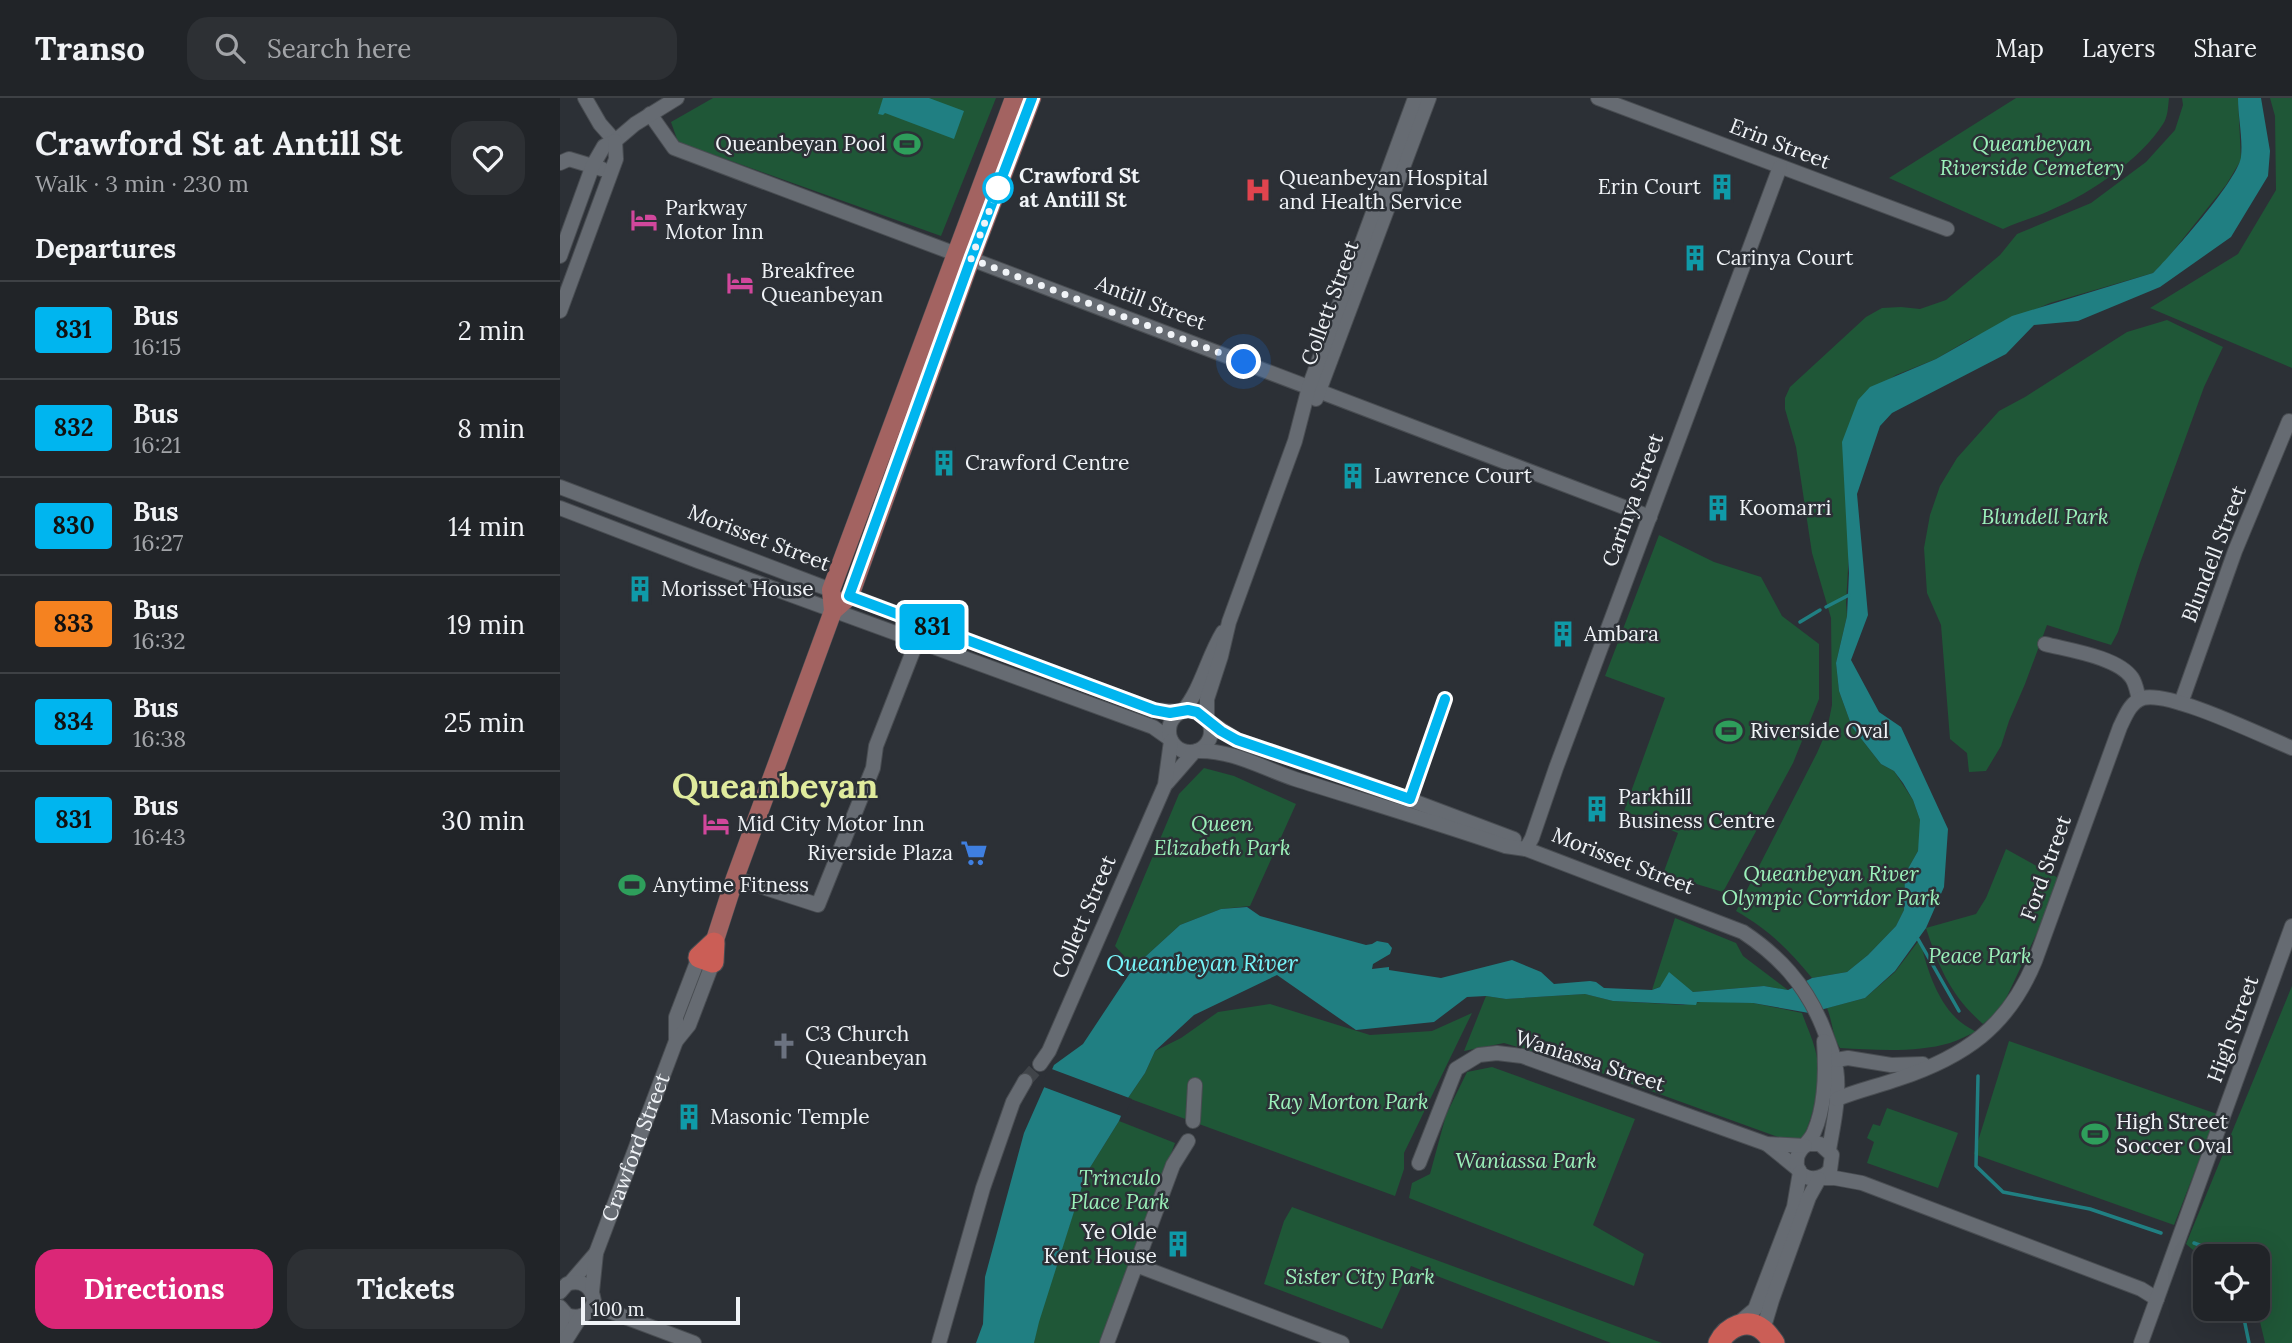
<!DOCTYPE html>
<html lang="en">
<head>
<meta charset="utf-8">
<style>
	:root { --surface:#212428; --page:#2d3034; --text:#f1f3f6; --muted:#a2a4a8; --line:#3e4145; --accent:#db2777 }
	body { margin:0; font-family:Lora,serif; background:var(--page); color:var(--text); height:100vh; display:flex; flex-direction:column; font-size:26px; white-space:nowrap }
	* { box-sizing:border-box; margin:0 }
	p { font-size:23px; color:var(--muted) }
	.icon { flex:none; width:38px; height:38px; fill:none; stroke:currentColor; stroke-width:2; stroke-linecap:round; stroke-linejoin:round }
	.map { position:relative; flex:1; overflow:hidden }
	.sheet { display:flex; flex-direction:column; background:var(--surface); width:560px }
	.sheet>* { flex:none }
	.badge { padding:0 14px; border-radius:5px; font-size:24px; line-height:46px }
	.tools { position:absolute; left:1633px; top:1146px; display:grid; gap:14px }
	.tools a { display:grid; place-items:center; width:77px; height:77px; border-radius:14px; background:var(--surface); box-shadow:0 7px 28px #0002,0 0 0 2px var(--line); font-size:35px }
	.scale { position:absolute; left:21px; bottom:18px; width:159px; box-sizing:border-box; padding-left:7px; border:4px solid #f0f3f7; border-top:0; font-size:19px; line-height:24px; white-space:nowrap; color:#f0f3f7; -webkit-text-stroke:5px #2c3036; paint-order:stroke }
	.you { position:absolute; width:35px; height:35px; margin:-18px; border:5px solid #fff; border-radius:50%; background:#1a73e8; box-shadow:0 0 0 10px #1a73e833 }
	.map>.badge { position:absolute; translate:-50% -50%; box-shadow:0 0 0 4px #fff }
	h2 { padding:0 35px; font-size:26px; line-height:63px }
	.round { display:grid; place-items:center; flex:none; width:74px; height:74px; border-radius:21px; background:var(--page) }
	.overview { display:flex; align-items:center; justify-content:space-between; height:119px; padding:0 35px }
	h1 { font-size:33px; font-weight:800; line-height:52px }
	.primary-button { display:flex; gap:14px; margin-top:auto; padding:14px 35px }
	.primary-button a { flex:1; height:80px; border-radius:21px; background:var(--accent); color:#fff; font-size:28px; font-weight:800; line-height:80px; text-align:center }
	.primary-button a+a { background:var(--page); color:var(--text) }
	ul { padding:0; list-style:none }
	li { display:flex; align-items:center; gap:21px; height:98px; padding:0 35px; border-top:2px solid var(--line) }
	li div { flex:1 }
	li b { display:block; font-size:26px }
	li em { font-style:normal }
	li .badge { min-width:77px; font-weight:700; text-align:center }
	header { display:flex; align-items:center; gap:42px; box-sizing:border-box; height:98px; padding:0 35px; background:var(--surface); border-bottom:2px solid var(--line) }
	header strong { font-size:33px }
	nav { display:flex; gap:38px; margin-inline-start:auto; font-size:24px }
	.search { width:490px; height:63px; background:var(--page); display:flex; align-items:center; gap:18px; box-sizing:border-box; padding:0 24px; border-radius:21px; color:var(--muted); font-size:26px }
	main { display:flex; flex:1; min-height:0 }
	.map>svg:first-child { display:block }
	.green { fill:#1f5737 }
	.water { fill:#207f82 }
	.pier { fill:#2c3036 }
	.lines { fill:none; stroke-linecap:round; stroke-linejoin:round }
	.stream { stroke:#207f82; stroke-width:3.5 }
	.minor-tunnel { stroke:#404449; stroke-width:14; stroke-dasharray:14 7; stroke-linecap:butt }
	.minor-casing { stroke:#494d52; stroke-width:16 }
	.major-casing { stroke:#494d52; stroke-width:19 }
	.highway-casing { stroke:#494d52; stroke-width:23 }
	.minor { stroke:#666b72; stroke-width:14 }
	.major { stroke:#a36361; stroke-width:18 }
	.highway { stroke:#cb5e56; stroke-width:21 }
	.line-casing { stroke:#fff; stroke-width:16 }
	.line { stroke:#00b5ef; stroke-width:10 }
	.walk { stroke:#f0f3f7; stroke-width:7; stroke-dasharray:0 12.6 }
	.stop-dot { fill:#fff; stroke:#00b5ef; stroke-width:3.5 }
	.labels { text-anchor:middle; stroke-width:5; stroke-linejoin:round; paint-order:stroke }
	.poi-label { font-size:21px; fill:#f0f3f7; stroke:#2c3036; text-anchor:start }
	.street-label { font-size:21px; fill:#f0f3f7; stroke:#2c3036 }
	.park-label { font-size:21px; font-style:italic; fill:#9bf1ba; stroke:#2c3036 }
	.stop-label { font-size:21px; font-weight:bold; fill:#f0f3f7; stroke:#2c3036; text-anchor:start }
	.water-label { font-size:23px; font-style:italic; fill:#76f6fa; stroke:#2c3036 }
	.town-label { font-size:35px; font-weight:bold; fill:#e0eb9d; stroke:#2c3036 }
</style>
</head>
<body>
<header>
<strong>Transo</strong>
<div class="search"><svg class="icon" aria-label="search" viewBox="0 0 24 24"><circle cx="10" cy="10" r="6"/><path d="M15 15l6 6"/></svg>Search here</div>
<nav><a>Map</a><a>Layers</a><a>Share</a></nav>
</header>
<main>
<section class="sheet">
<div class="overview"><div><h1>Crawford St at Antill St</h1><p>Walk · 3 min · 230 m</p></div><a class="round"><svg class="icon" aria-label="heart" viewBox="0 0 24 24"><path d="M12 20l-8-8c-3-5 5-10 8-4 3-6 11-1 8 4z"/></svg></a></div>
<h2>Departures</h2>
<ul>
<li><span class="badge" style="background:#00b5ef;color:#111">831</span><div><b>Bus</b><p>16:15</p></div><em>2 min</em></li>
<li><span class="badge" style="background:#00b5ef;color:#111">832</span><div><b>Bus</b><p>16:21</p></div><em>8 min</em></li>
<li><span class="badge" style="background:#00b5ef;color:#111">830</span><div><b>Bus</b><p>16:27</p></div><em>14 min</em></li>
<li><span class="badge" style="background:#f58220;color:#111">833</span><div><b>Bus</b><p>16:32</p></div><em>19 min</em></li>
<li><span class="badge" style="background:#00b5ef;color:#111">834</span><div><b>Bus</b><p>16:38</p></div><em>25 min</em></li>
<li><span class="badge" style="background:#00b5ef;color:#111">831</span><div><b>Bus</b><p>16:43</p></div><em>30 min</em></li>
</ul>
<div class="primary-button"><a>Directions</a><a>Tickets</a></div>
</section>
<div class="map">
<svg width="1732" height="1245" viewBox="0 0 1732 1245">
	<rect width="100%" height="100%" fill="#2c3036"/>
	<!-- green -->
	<g class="green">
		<polygon points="153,0 436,0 381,138 118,44 111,24"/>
		<path d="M 1456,0 L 1609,0 C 1608,8 1608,19 1603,26 C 1581,61 1531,95 1493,111 C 1477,119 1460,123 1443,131 L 1329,80 Z"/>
		<path d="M 1622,0 L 1678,0 L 1681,62 L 1666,87 L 1606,162 L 1593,175 L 1490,205 L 1410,241 L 1376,261 L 1336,277 L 1298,302 L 1286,505 L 1287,518 L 1276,565 L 1279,593 L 1292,629 L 1321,666 L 1334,673 L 1353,702 L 1360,722 L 1361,735 L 1358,753 L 1345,776 L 1344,812 L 1336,828 L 1308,857 L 1287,874 L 1252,880 C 1228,851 1209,832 1176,813 L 1257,655 L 1267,632 L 1272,607 L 1271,520 L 1252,455 L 1236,349 L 1225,311 L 1225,300 L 1230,289 L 1306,219 L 1322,210 L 1341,209 L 1360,211 L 1386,202 L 1440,157 L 1457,136 L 1531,105 L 1586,64 L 1615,32 L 1623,7 Z"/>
		<polygon points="1710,0 1732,0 1732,270 1590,210 1678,156 1716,92 1715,18"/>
		<polygon points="1607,222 1663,249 1644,289 1580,465 1558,534 1551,547 1487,527 1465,586 1449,623 1441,648 1426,673 1409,674 1407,655 1390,641 1381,527 1367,495 1364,450 1370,417 1380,388 1397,360 1439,313 1465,299 1567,234"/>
		<polygon points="1099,437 1154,464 1201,479 1222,518 1259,546 1259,601 1233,665 1163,794 1103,776 1118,735 1064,713 1105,600 1045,578"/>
		<polygon points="644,670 674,678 736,706 690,808 661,811 620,827 574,869 555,848 619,696"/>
		<path d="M 1446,751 L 1502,782 L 1441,911 L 1423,926 C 1391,898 1379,870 1366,830 L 1416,816 L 1426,800 Z"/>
		<polygon points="1115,820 1176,845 1183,858 1228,892 1204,888 1133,894 1117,882 1092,892"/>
		<path d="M 1360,841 C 1366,868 1376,901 1397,921 C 1402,926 1410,930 1416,934 C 1408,937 1399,942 1390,945 C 1356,955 1315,952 1280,950 C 1272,937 1273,925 1267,910 L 1305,900 L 1335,874 Z"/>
		<polygon points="1732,888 1732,1245 1705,1245 1697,1211 1698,1158 1645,1158 1645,1162 1626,1146"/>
		<path d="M 1025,896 L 1053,903 L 1123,907 L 1146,903 L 1193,905 L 1242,915 C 1246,927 1252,939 1255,951 C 1264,982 1253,1019 1240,1047 L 1022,968 L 944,945 L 904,953 L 926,898 L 946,901 Z"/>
		<polygon points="710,906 810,937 872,933 912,915 844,1055 844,1071 835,1098 568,1000 585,975 595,953 621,940 658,914"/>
		<polygon points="1449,943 1657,1016 1614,1127 1414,1056"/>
		<polygon points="932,969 1075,1021 1033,1127 1084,1156 1074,1188 849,1100 852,1085 870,1076 886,1017 907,974"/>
		<polygon points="1327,1010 1398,1035 1378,1090 1307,1065 1314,1044 1307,1040 1313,1026 1320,1028"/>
		<polygon points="559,1023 615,1045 541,1245 474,1245 478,1224 526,1076"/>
		<polygon points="732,1109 1102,1245 1051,1245 851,1168 822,1231 704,1186 724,1123"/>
	</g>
	<!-- water -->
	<g class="water">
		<polygon points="323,0 369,0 404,13 394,41 325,15 323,17 318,16"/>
		<path d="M 1678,0 L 1701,0 L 1710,53 L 1708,78 L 1671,139 L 1600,189 L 1518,223 L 1474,227 L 1446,256 L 1332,315 L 1320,328 L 1297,396 L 1308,517 L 1291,562 L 1319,614 L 1341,629 L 1388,731 L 1384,789 L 1366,830 L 1335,873 L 1305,900 L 1249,915 L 1193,905 L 1137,904 L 1136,907 L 1053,903 L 1025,896 L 946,901 L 926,898 L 907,899 L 874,924 L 796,932 L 717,877 L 634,917 L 595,953 L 585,975 L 568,1000 L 559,1023 L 526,1076 L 479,1224 L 474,1245 L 416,1245 L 423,1226 L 425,1179 L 464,1035 L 494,967 L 523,946 L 574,869 L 620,827 L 661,811 L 687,809 L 700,818 L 806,847 L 812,846 L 817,843 L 828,845 L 832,850 L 830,856 L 813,866 L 812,871 L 829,869 L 829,872 L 881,880 L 952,862 L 981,874 L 994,886 L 1030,883 L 1036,884 L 1044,890 L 1092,892 L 1100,889 L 1109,874 L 1133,894 L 1204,888 L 1228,892 L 1252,880 L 1287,874 L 1308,857 L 1336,828 L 1344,812 L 1345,776 L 1358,753 L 1360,722 L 1353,702 L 1343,685 L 1334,673 L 1321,666 L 1292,629 L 1279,593 L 1276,565 L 1287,518 L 1289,475 L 1282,344 L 1298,302 L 1310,289 L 1376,261 L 1452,218 L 1593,175 C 1611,157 1678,82 1681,59 C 1683,40 1678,19 1678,0 Z"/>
	</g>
	<!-- pier -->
	<polygon class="pier" points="489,970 572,1001 564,1019 481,988"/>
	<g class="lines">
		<!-- stream -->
		<g class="stream">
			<polyline points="1266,509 1289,497"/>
			<polyline points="1240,524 1260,512"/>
			<polyline points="1358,841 1399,913"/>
			<polyline points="1418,978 1416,1068 1443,1094 1530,1111 1601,1135"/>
			<polyline points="1634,1145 1653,1152 1657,1158"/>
			<polyline points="1682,1211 1689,1245"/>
		</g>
		<!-- minor-tunnel -->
		<polyline class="minor-tunnel" points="465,983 480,966"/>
		<!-- minor casing -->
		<g class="minor-casing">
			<g id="minor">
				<polyline points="25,0 40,26 55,43"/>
				<polyline points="1038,0 1387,131"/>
				<polyline points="90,16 114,50 396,156"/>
				<polyline points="0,65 9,61 42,71"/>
				<polyline points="0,158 33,67 44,48 55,43 75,26 117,0"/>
				<polyline points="411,161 1090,419"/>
				<polyline points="0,213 56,61 55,43"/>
				<polyline points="756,301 869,0"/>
				<polyline points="0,389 271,492"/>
				<polyline points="0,410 138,463 593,629 610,641"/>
				<polyline points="290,498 594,612 620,614"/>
				<path d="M 1485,546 C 1508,552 1558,559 1572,580 C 1576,586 1577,594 1579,601"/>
				<polyline points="1621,605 1675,453 1729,323"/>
				<circle cx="630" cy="633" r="21"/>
				<path d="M 623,613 C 642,590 647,560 663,534"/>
				<polyline points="647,621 647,601 661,558 669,524 735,343 749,289 855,0"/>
				<polyline points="648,623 677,642 800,683 954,741"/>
				<path d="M 637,653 C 673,652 702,670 735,681 C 805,703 875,724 945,748 L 966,751 L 1183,834 C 1219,858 1245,886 1262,927 C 1271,949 1279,969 1277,994 C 1277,1013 1272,1033 1269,1052"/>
				<polyline points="607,685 634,654"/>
				<polyline points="966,751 972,740 996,670 1220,69"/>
				<polyline points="175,780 258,807 313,670 316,648 357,543"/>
				<polyline points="116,943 116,919 139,859"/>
				<polyline points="1276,962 1288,960 1331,967 1363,966"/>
				<polyline points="480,966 489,953 605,687 611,643"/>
				<path d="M 1277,1001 C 1296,993 1318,988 1338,981 C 1404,959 1448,929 1475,863 L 1560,629 C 1565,619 1570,604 1583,600 C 1611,593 1702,638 1732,650"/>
				<polyline points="633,1023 635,987"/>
				<polyline points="1207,1046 1239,1072"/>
				<path d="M 1248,1046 L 1260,1046 L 1272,1057 L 1270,1072 C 1259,1086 1234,1082 1237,1061 C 1238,1050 1250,1045 1254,1034 C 1266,1007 1266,972 1264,943"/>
				<polyline points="859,1065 896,971 919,957 937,955 962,958 1207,1046 1245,1048"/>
				<polyline points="1261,1080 1275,1080 1302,1085 1581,1191 1597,1201"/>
				<polyline points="576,1167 782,1245"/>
				<polyline points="11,1184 36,1155"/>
				<path d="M 0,1194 L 7,1186 C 21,1181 32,1188 34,1203 C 30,1216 20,1222 7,1217 L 0,1209"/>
				<path id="s1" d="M 32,1194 L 36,1155 L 116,943 L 129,927 L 153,864"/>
				<polyline points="33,1207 134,1245"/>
				<polyline points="1176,1227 1195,1211 1234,1109 1240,1074"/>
				<polyline points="1203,1232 1212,1202 1249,1099 1259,1081"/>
				<polyline points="0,1233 3,1214"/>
				<polyline points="4,1245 21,1218"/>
				<polyline points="379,1245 423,1090 453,1004 465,983"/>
				<polyline points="547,1245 613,1067 628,1043"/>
				<polyline points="1581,1245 1732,828"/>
			</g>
		</g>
		<!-- major casing -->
		<g class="major-casing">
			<g id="major">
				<polyline points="273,513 290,498 411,161 472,0"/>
				<polyline points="154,845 175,780 273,513 271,492 454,0"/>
			</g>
		</g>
		<!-- highway casing -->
		<g class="highway-casing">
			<g id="highway">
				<polygon points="154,845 153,864 139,859"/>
				<path d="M 1159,1245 C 1167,1229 1187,1219 1203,1232 C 1207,1235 1211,1241 1214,1245"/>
			</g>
		</g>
		<!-- minor -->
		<use href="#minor" class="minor"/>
		<!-- major -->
		<use href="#major" class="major"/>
		<!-- highway -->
		<use href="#highway" class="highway"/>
	</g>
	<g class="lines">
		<!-- line casing -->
		<g class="line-casing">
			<polyline id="line" points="472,0 411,161 289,498 594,612 610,615 628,612 637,614 661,633 677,642 850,701 885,601"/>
		</g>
		<!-- line -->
		<use href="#line" class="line"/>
		<!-- walk -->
		<polyline class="walk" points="438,90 411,161 684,264"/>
	</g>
	<!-- icons -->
	<defs>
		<g id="stadium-bare" transform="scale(2.1)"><path d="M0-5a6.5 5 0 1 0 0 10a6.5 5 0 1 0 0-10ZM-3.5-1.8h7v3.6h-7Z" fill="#2e9e5b" stroke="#2c3036" stroke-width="2.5" paint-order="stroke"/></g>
		<g id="building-bare" transform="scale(2.1)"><path d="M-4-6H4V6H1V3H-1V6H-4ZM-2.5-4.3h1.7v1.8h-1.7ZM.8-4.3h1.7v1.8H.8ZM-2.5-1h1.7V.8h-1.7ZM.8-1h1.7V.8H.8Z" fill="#0f9aa8" stroke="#2c3036" stroke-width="2.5" paint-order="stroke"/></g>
		<g id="hospital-bare" transform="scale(2.1)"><path d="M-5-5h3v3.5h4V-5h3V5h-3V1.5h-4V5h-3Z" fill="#e0444e" stroke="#2c3036" stroke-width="2.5" paint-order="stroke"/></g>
		<g id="hotel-bare" transform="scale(2.1)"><path d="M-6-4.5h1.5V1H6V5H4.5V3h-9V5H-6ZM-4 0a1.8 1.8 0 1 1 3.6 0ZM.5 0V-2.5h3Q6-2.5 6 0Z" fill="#d1479c" stroke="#2c3036" stroke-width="2.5" paint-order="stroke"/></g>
		<g id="supermarket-bare" transform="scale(2.1)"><path d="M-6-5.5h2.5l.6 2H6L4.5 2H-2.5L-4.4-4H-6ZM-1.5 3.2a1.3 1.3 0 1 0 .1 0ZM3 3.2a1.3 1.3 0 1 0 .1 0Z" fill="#3f7fe0" stroke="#2c3036" stroke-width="2.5" paint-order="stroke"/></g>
		<g id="church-bare" transform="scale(2.1)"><path d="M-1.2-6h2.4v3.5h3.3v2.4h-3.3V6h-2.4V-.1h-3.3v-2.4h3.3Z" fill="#6b7280" stroke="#2c3036" stroke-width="2.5" paint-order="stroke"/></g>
	</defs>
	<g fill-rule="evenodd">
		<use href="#stadium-bare" x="347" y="46"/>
		<use href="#building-bare" x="1162" y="89"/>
		<use href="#hospital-bare" x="698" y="92"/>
		<use href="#hotel-bare" x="84" y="122"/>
		<use href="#building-bare" x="1135" y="160"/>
		<use href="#hotel-bare" x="180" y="185"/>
		<use href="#building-bare" x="384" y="365"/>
		<use href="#building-bare" x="793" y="378"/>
		<use href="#building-bare" x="1158" y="410"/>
		<use href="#building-bare" x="80" y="491"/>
		<use href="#building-bare" x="1003" y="536"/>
		<use href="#stadium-bare" x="1169" y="633"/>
		<use href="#building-bare" x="1037" y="711"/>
		<use href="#hotel-bare" x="156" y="726"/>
		<use href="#supermarket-bare" x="414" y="755"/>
		<use href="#stadium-bare" x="72" y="787"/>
		<use href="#church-bare" x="224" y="948"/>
		<use href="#building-bare" x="129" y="1019"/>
		<use href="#stadium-bare" x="1535" y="1036"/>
		<use href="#building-bare" x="618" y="1146"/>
	</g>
	<!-- markers -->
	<circle class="stop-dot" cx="438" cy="90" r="14"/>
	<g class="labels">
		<!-- poi labels -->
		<g class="poi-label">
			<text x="326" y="53" text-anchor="end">Queanbeyan Pool</text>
			<text x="719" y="87">Queanbeyan Hospital<tspan x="719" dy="24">and Health Service</tspan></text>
			<text x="1141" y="96" text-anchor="end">Erin Court</text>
			<text x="105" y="117">Parkway<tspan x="105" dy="24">Motor Inn</tspan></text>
			<text x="1156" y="167">Carinya Court</text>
			<text x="201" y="180">Breakfree<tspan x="201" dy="24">Queanbeyan</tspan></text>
			<text x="405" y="372">Crawford Centre</text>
			<text x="814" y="385">Lawrence Court</text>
			<text x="1179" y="417">Koomarri</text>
			<text x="101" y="498">Morisset House</text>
			<text x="1024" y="543">Ambara</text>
			<text x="1190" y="640">Riverside Oval</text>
			<text x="1058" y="706">Parkhill<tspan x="1058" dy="24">Business Centre</tspan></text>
			<text x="177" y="733">Mid City Motor Inn</text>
			<text x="393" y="762" text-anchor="end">Riverside Plaza</text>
			<text x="93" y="794">Anytime Fitness</text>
			<text x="245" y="943">C3 Church<tspan x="245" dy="24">Queanbeyan</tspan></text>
			<text x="150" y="1026">Masonic Temple</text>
			<text x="1556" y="1031">High Street<tspan x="1556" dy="24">Soccer Oval</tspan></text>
			<text x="597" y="1141" text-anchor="end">Ye Olde<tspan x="597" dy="24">Kent House</tspan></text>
		</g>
		<!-- street labels -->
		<g class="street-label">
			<text transform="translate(1220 46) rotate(21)" y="7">Erin Street</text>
			<text transform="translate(591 205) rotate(21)" y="7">Antill Street</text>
			<text transform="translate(770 205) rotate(-70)" y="7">Collett Street</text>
			<text transform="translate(1073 402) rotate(-70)" y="7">Carinya Street</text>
			<text transform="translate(199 440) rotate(21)" y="7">Morisset Street</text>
			<text transform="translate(1654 456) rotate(-69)" y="7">Blundell Street</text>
			<text transform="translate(1063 763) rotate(21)" y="7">Morisset Street</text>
			<text transform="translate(1486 770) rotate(-70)" y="7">Ford Street</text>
			<text transform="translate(524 819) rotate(-67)" y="7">Collett Street</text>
			<text transform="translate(1673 931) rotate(-70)" y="7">High Street</text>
			<text transform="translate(1030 963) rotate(18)" y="7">Waniassa Street</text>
			<text dy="7" stroke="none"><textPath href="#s1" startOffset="152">Crawford Street</textPath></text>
		</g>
		<!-- park labels -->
		<g class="park-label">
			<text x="1472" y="53">Queanbeyan<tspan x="1472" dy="24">Riverside Cemetery</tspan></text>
			<text x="1485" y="426">Blundell Park</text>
			<text x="662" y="733">Queen<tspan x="662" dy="24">Elizabeth Park</tspan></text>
			<text x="1271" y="783">Queanbeyan River<tspan x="1271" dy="24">Olympic Corridor Park</tspan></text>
			<text x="1420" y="865">Peace Park</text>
			<text x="788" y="1011">Ray Morton Park</text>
			<text x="966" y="1070">Waniassa Park</text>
			<text x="560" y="1087">Trinculo<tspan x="560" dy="24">Place Park</tspan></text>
			<text x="800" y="1186">Sister City Park</text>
		</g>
		<!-- stop labels -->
		<g class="stop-label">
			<text x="459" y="85">Crawford St<tspan x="459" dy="24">at Antill St</tspan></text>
		</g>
		<!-- water labels -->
		<g class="water-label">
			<text x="642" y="873">Queanbeyan River</text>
		</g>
		<!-- town labels -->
		<g class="town-label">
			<text x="215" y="700">Queanbeyan</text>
		</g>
	</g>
</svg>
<div class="tools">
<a><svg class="icon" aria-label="locate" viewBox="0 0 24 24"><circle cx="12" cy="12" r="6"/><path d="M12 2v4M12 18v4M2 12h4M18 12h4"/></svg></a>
</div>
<div class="scale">100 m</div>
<div class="you" style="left:684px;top:264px"></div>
<b class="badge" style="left:372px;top:529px;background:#00b5ef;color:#111">831</b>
</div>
</main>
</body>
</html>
